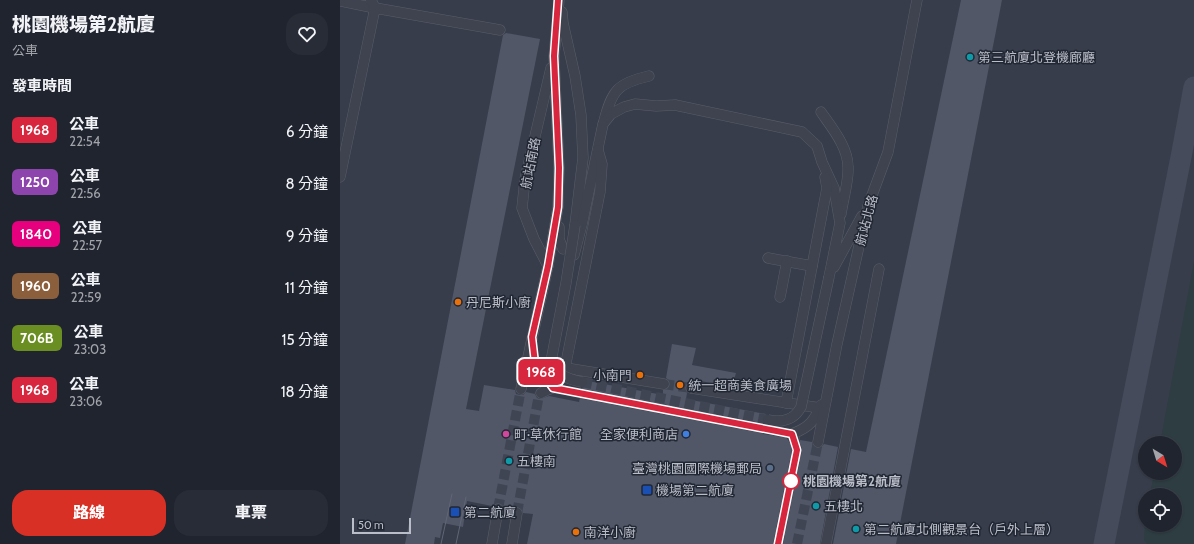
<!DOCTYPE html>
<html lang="zh-TW">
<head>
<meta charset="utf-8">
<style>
	:root { --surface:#20242f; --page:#282c37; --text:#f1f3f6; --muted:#a2a4aa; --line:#3d414b; --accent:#d93025 }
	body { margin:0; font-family:Cabin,"Noto Sans TC",sans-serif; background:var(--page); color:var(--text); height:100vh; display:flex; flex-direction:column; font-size:15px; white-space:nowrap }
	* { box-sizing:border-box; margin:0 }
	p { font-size:13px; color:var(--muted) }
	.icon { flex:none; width:22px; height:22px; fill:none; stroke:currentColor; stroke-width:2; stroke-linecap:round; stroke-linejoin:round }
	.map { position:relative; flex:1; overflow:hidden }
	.panel { display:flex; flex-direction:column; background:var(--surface); width:340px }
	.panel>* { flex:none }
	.badge { padding:0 8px; border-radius:6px; font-size:14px; line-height:26px }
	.needle { width:26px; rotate:142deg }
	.controls { position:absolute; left:798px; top:436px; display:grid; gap:8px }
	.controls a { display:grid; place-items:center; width:44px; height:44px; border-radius:50%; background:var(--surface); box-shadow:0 1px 3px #0004,0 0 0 1px var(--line); font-size:20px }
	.scale { position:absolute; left:12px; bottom:10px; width:59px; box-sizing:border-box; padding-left:4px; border:2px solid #babec9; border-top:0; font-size:11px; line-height:14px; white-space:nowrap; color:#babec9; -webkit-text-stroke:3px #222734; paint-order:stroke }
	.map>.badge { position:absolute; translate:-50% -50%; box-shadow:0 0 0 2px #fff }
	h2 { padding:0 12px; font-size:15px; line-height:36px }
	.round { display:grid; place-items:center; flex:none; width:42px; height:42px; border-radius:16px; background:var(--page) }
	.overview { display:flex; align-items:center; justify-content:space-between; height:68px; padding:0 12px }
	h1 { font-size:19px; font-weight:800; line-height:30px }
	.action { display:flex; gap:8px; margin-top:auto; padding:8px 12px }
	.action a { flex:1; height:46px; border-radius:16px; background:var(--accent); color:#fff; font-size:16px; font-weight:800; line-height:46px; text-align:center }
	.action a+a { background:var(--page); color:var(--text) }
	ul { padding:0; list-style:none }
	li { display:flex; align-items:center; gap:12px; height:52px; padding:0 12px }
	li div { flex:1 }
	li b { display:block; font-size:15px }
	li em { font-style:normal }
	li .badge { min-width:44px; font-weight:700; text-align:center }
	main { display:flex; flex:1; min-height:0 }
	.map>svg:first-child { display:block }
	.airport { fill:#383d4c; fill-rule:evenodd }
	.green { fill:#2d3d41 }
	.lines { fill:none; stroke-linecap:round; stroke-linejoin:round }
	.taxiway { stroke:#454b5a; stroke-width:21 }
	.building { fill:#515767 }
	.minor-tunnel { stroke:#404554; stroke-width:10; stroke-dasharray:10 5; stroke-linecap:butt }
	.minor-casing { stroke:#595e69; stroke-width:11 }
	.minor { stroke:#3e434f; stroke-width:10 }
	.tram { stroke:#606675; stroke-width:1 }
	.minor-bridge-casing { stroke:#595e69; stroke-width:11; stroke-linecap:butt }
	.minor-bridge { stroke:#3e434f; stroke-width:10 }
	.line-casing { stroke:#fff; stroke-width:9 }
	.line { stroke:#d7263d; stroke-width:6 }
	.culture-dot { fill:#0f9aa8; stroke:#222734; stroke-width:1.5 }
	.food-dot { fill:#e8710a; stroke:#222734; stroke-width:1.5 }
	.hotel-dot { fill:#d1479c; stroke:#222734; stroke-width:1.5 }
	.shop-dot { fill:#3f7fe0; stroke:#222734; stroke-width:1.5 }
	.service-dot { fill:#5c6f8a; stroke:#222734; stroke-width:1.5 }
	.stop-dot { fill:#fff; stroke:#d7263d; stroke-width:2 }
	.transit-dot { fill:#1a4fb4; stroke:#222734; stroke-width:1.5 }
	.labels { text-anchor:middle; stroke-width:3; stroke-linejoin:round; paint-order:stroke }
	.poi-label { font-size:13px; fill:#babec9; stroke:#222734; text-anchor:start }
	.street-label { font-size:13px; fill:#babec9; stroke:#222734 }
	.stop-label { font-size:13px; font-weight:bold; fill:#babec9; stroke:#222734; text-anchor:start }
</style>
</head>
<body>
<main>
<section class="panel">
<div class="overview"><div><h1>桃園機場第2航廈</h1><p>公車</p></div><a class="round"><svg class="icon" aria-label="heart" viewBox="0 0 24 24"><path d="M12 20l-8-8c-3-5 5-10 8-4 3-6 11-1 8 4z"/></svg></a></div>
<h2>發車時間</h2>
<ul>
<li><span class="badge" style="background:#d7263d;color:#fff">1968</span><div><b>公車</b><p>22:54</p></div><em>6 分鐘</em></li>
<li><span class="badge" style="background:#8e44ad;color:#fff">1250</span><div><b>公車</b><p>22:56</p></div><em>8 分鐘</em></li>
<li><span class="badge" style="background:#e6007e;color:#fff">1840</span><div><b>公車</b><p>22:57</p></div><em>9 分鐘</em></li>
<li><span class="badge" style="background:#8b5e3c;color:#fff">1960</span><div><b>公車</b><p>22:59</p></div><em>11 分鐘</em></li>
<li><span class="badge" style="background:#6b8e23;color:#fff">706B</span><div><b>公車</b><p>23:03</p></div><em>15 分鐘</em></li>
<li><span class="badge" style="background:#d7263d;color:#fff">1968</span><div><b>公車</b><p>23:06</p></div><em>18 分鐘</em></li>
</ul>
<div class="action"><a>路線</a><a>車票</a></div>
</section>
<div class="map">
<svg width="854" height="544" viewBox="0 0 854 544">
	<rect width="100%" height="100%" fill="#2a303f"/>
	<!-- airport -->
	<path class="airport" d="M 0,0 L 854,0 L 854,544 L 0,544 ZM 805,443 L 835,443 L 835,473 L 805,473 ZM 805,495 L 835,495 L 835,525 L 805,525 Z"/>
	<!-- green -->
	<polygon class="green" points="854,261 854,544 807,544 804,540 805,521 805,525 835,525 835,495 810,495 814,473 835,473 835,443 820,443"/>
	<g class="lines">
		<!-- taxiway -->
		<polyline class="taxiway" points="764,544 842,152 854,87"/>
	</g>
	<!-- building -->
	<g class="building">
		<polygon points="621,0 662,0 556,544 493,544 511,449 526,452"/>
		<polygon points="166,33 200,39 126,409 139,411 144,385 175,390 176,394 180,395 183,395 186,392 195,394 197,398 200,399 209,396 239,402 242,388 247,386 248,381 323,395 323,390 329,388 330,385 330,381 326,378 332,344 356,348 352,365 396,373 394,380 389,379 387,386 350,379 349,382 345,387 347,393 346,399 426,414 422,419 422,423 425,426 423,434 446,437 450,443 453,444 457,444 460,440 472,442 473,447 476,448 480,448 484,444 498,447 480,544 187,544 193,514 183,513 181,508 178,507 174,507 171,510 164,509 162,504 159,503 155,503 152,506 127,501 123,527 103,523 100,538 95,537 94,544 65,544 163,35"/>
	</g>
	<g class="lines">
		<!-- minor-tunnel -->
		<g class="minor-tunnel">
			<polyline points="242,382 428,420"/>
			<polyline points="324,384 351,388"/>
			<polyline points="213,388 452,434"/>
			<polyline points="158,509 181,389"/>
			<polyline points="177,513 199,395 201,393"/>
			<polyline points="438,544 457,450 454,438"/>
			<polyline points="457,544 478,442"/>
		</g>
		<!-- minor casing -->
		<g class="minor-casing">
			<g id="minor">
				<polyline points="0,1 35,8 160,30"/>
				<polyline points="222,12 223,23 235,76 241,115 243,158 235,225"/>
				<path d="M 481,112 C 492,128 508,147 508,167 C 509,180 503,200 501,214"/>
				<path d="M 264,121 C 272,90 278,83 309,76"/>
				<polyline points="0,177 35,8 31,0"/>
				<polyline points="219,227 219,239 223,249"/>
				<polyline points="234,255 242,224 263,124 271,114 284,107 295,104 316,106 335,105 462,132 477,146 482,162 494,188 500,223 489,277"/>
				<polyline points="428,258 472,266"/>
				<polyline points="208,266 194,239 182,208 185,179 211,68"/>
				<polyline points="494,267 522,216"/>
				<polyline points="440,297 447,261"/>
				<polyline points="194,361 195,363 213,388 207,390 201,393"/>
				<polyline points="195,363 324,384"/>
				<polyline points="225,368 260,192 262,164 258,150"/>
				<polyline points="351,388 480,408"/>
				<polyline points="181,389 208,266 218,207 219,168 214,57 219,0"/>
				<polyline points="446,403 487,188 485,177"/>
				<path d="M 454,438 L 452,434 C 470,427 474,421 481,405"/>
				<polyline points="478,442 497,344 528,206 548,152 577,0"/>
				<polyline points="152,544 158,509"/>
				<polyline points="172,544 177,513"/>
				<polyline points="486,544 539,269"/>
			</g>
		</g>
		<!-- minor -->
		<use href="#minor" class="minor"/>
		<!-- tram -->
		<g class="tram">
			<polyline points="101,544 112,494"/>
			<polyline points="116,544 126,497"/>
		</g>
		<!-- minor-bridge casing -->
		<g class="minor-bridge-casing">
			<g id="minor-bridge">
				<path d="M 235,225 L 226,283 L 212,356 C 214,374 226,379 242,382"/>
				<path d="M 428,420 C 443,423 454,420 461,407 L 489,277"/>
			</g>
		</g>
		<!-- minor-bridge -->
		<use href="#minor-bridge" class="minor-bridge"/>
	</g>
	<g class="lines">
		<!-- line casing -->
		<g class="line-casing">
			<polyline id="line" points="218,0 214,56 219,168 218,207 208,266 192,337 195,363 213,388 452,434 457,450 438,544"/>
		</g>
		<!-- line -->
		<use href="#line" class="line"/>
	</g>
	<!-- markers -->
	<g class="culture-dot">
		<circle cx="630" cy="57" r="4"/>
		<circle cx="169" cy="461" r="4"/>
		<circle cx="476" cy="506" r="4"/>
		<circle cx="516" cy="529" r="4"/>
	</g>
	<g class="food-dot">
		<circle cx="118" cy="302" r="4"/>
		<circle cx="300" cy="375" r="4"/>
		<circle cx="340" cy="385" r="4"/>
		<circle cx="236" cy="532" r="4"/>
	</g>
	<circle class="hotel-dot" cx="166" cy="434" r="4"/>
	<circle class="shop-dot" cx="346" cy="434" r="4"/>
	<circle class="service-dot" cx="430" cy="468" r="4"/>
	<circle class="stop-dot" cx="451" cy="481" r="8"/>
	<g class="transit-dot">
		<rect x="302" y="485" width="10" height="10" rx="2"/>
		<rect x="110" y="507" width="10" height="10" rx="2"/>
	</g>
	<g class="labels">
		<!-- poi labels -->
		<g class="poi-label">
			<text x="638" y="62">第三航廈北登機廊廳</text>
			<text x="126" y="307">丹尼斯小廚</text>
			<text x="292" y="380" text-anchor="end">小南門</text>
			<text x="348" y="390">統一超商美食廣場</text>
			<text x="174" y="439">町·草休行館</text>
			<text x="338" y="439" text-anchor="end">全家便利商店</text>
			<text x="177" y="466">五樓南</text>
			<text x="422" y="473" text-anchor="end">臺灣桃園國際機場郵局</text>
			<text x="316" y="495">機場第二航廈</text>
			<text x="484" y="511">五樓北</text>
			<text x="124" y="517">第二航廈</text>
			<text x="524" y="534">第二航廈北側觀景台（戶外上層）</text>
			<text x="244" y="537">南洋小廚</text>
		</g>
		<!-- street labels -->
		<g class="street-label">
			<text transform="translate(190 163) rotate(-79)" y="5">航站南路</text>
			<text transform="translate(526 220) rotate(-75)" y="5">航站北路</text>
		</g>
		<!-- stop labels -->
		<g class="stop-label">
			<text x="463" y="486">桃園機場第2航廈</text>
		</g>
	</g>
</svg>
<div class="controls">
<a><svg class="needle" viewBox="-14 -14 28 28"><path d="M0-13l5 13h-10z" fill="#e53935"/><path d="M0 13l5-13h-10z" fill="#a2a4aa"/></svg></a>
<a><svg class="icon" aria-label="locate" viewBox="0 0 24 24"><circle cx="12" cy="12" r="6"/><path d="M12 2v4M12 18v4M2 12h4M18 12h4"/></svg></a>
</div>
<div class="scale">50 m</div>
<b class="badge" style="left:201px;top:372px;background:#d7263d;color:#fff">1968</b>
</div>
</main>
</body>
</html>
